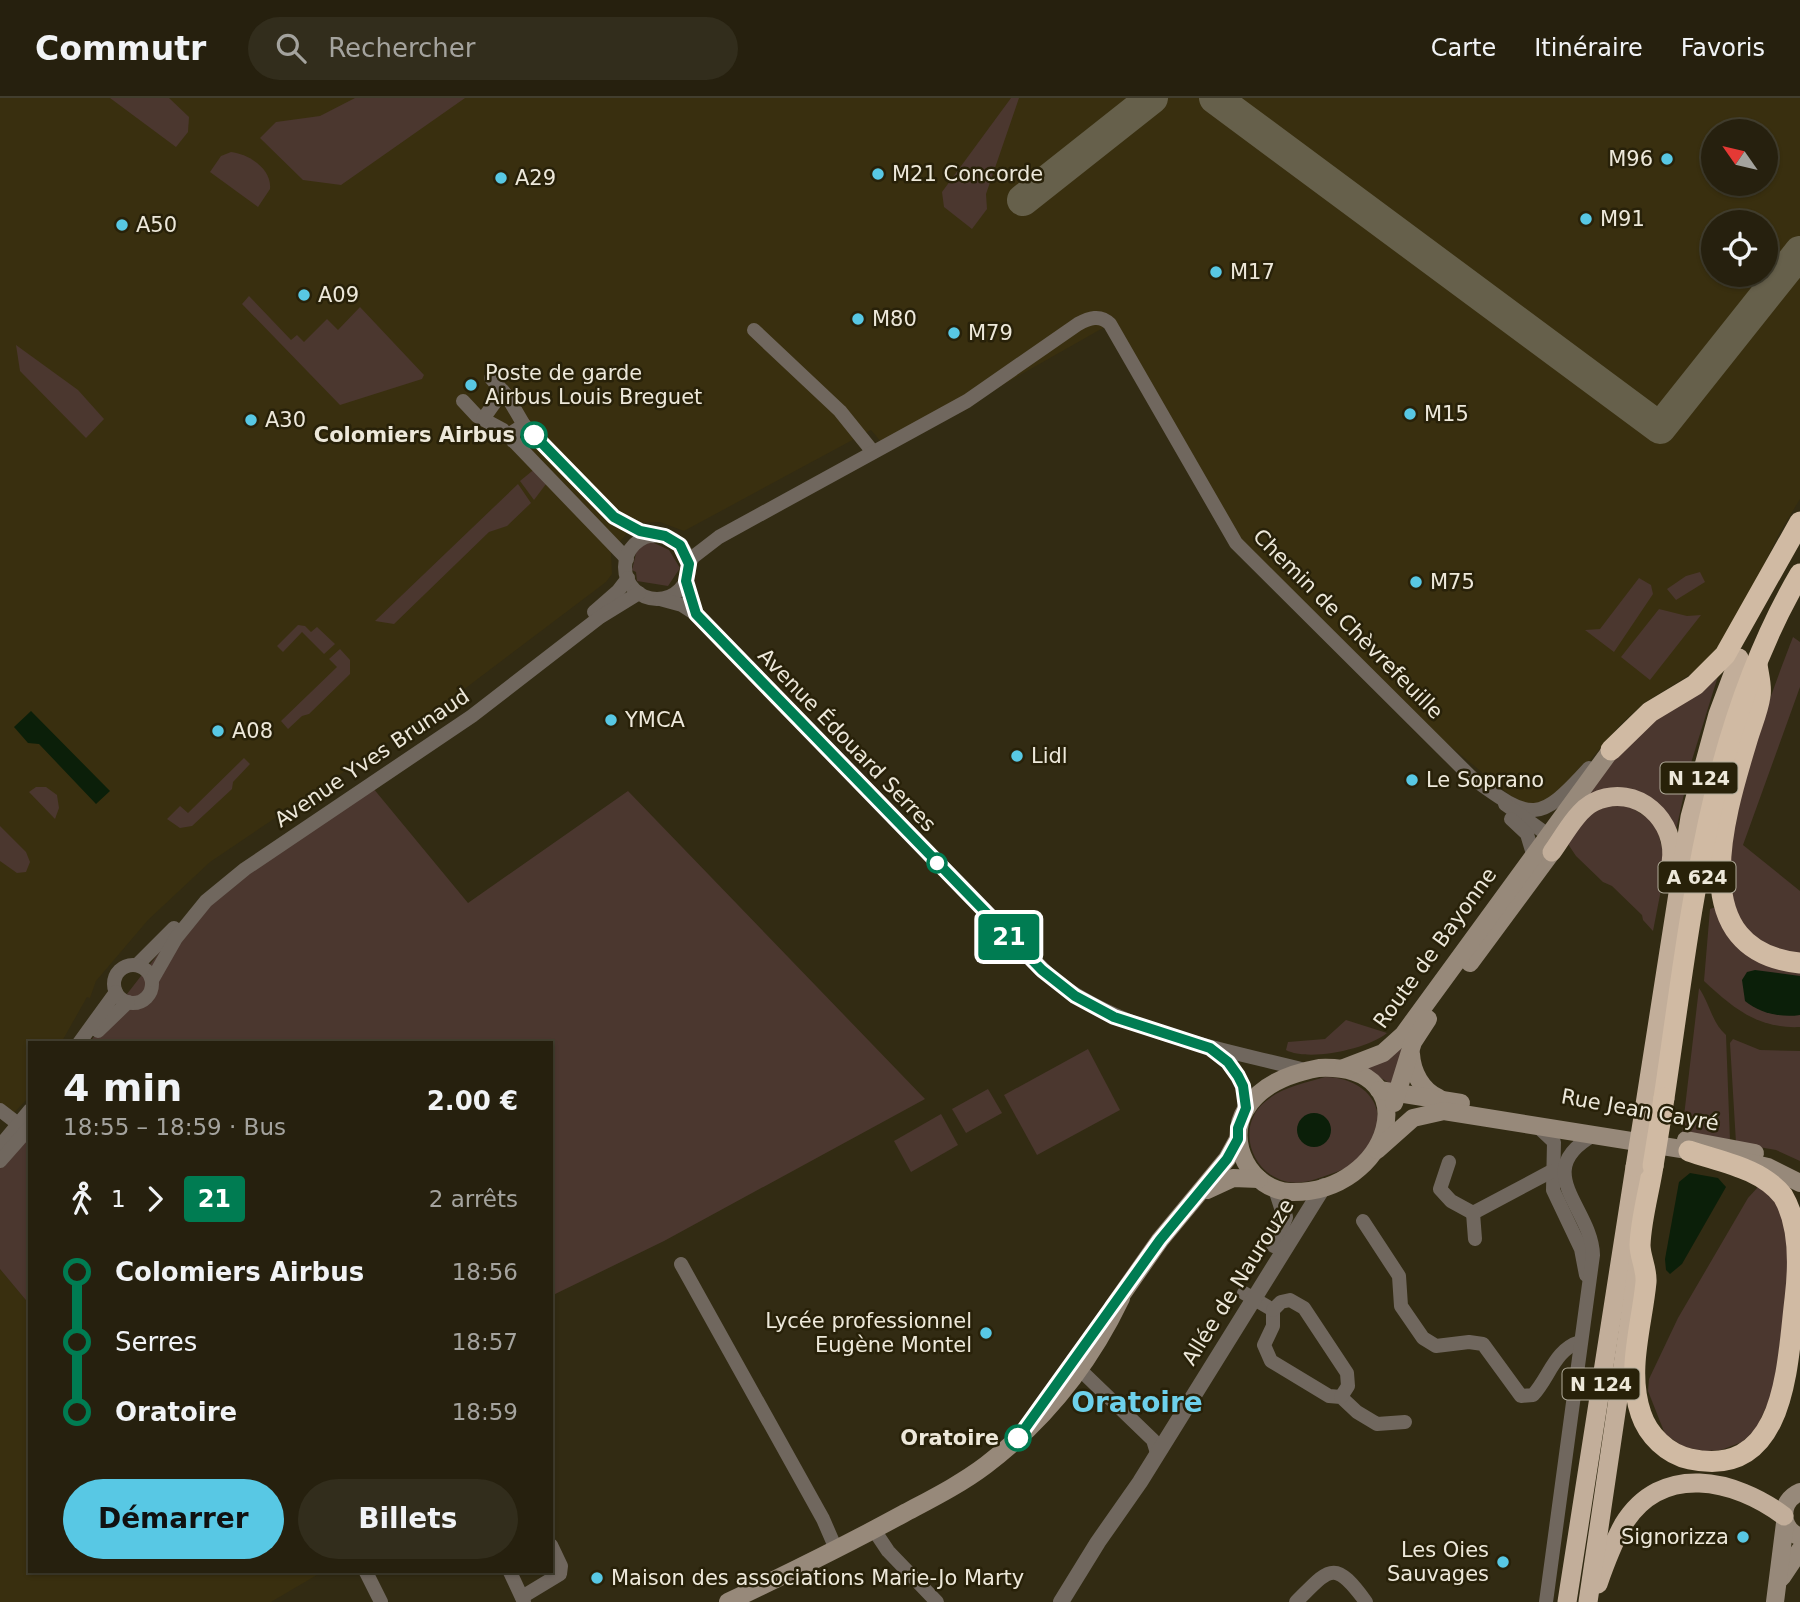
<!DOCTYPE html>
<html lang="fr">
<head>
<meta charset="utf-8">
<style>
	:root { --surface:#26200e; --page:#322d1c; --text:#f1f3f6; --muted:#a4a39e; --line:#423e2e; --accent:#58c8e4 }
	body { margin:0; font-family:"DejaVu Sans",sans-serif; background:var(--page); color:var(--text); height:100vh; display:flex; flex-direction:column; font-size:26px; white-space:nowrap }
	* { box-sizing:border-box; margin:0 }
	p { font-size:23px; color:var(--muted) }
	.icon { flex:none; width:38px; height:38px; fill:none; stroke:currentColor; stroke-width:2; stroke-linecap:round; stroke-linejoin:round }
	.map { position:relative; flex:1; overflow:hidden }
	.drawer { position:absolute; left:28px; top:943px; width:525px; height:532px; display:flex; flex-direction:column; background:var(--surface); border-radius:0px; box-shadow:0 2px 5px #0004,0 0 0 2px var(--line) }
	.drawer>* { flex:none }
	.badge { padding:0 14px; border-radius:5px; font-size:24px; line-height:46px }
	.needle { width:46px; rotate:304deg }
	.buttons { position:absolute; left:1701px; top:21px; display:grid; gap:14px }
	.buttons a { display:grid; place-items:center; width:77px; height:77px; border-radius:50%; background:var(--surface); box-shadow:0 2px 5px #0004,0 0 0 2px var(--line); font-size:35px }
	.map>.badge { position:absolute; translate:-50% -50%; box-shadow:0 0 0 4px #fff }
	.legs { display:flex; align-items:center; gap:10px; height:77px; padding:0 35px; font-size:23px }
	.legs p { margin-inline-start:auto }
	.overview { display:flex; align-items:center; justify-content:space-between; height:119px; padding:0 35px }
	h1 { font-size:38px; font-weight:600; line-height:52px }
	.button { display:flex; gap:14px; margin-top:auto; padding:14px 35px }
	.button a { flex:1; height:80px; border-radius:42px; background:var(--accent); color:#111; font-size:28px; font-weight:600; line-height:80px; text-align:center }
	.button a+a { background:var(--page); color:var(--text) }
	ul { padding:0 35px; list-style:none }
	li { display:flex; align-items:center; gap:24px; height:70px; font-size:26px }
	li i { display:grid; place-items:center; width:10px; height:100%; margin:0 9px; background:currentColor }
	li i::after { content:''; width:18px; height:18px; margin:-9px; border:5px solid; border-radius:50%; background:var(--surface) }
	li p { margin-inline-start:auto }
	li:first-child i { background:linear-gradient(#0000 50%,currentColor 0) }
	li:last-child i { background:linear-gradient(currentColor 50%,#0000 0) }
	header { display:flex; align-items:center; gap:42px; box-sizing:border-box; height:98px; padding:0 35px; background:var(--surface); border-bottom:2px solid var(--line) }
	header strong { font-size:33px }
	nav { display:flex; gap:38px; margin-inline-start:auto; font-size:24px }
	.search { width:490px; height:63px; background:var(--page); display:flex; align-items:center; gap:18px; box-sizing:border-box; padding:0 24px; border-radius:38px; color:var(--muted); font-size:26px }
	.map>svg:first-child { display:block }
	.built { fill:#392f0f; fill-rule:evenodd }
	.green { fill:#4b372f }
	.water { fill:#0b1f09 }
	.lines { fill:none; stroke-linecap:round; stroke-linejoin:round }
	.taxiway { stroke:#66604b; stroke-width:32 }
	.minor { stroke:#70675e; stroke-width:14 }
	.tertiary { stroke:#70675e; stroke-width:16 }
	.secondary { stroke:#97897a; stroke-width:18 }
	.trunk { stroke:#c2ae9a; stroke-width:19 }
	.motorway { stroke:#d0baa3; stroke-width:21 }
	.trunk-bridge { stroke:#c2ae9a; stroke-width:19 }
	.motorway-bridge { stroke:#d0baa3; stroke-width:21 }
	.line-1-casing { stroke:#fff; stroke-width:16 }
	.line-1 { stroke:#007c52; stroke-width:10 }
	.poi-dot { fill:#58c8e4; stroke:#282109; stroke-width:2.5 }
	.stop-1-dot { fill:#fff; stroke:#007c52; stroke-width:3.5 }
	.labels { text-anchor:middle; stroke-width:5; stroke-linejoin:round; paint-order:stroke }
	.shield { fill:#282109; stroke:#b2ac9b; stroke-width:2 }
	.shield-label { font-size:19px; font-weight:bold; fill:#ede8da }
	.poi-label { font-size:21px; fill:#ede8da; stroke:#282109; text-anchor:start }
	.stop-label { font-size:21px; font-weight:bold; fill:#ede8da; stroke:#282109; text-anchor:end }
	.street-label { font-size:21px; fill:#ede8da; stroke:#282109 }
	.district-label { font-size:28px; font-weight:bold; fill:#6dd1eb; stroke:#282109 }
</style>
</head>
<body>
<header>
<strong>Commutr</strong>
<div class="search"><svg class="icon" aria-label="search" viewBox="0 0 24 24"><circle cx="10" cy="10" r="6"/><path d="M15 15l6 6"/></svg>Rechercher</div>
<nav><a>Carte</a><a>Itinéraire</a><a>Favoris</a></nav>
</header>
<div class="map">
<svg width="1800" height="1504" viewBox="0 0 1800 1504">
	<rect width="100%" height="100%" fill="#322b13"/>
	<!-- built -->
	<g class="built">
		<path d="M 0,0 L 1800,0 L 1800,401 L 1780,434 L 1718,559 L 1644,605 L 1621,626 L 1561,696 L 1531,709 L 1511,698 L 1384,594 L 1240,451 L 1110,226 L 888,352 L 871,332 L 684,433 L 660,424 L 636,425 L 611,454 L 612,476 L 606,484 L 446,605 L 210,764 L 148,822 L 96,883 L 90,900 L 87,899 L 61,945 L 30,945 L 30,998 L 8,1021 L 0,1016 ZM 1713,33 L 1766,33 L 1766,86 L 1713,86 ZM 1713,124 L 1766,124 L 1766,177 L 1713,177 Z"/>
		<polygon points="0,1171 30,1207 30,1474 322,1474 271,1504 0,1504"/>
	</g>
	<!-- green -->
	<g class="green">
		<polygon points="110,0 169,0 189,19 188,34 176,49"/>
		<polygon points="355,0 465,0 341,87 303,82 260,40 276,24 320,18"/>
		<polygon points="1011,0 1019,0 986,96 987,111 972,131 944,109 942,94"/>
		<path d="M 231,54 C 249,56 272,71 270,91 L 258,109 L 210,74 L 221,58 Z"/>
		<polygon points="249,198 291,242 297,237 304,244 327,221 338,232 360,209 424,277 422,281 340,307 242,206"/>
		<polygon points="16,247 78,292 104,321 86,340 20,273"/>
		<polygon points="537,369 546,386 534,402 520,383"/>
		<polygon points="518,386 531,405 507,428 489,434 394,526 375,523"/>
		<polygon points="650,443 669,452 680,470 668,488 637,483 636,474 632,472 637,451"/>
		<polygon points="1700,474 1705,484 1676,502 1667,491 1686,478"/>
		<polygon points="1639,480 1651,487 1653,496 1614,554 1585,532 1600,531"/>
		<polygon points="1659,511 1687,518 1701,517 1650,582 1621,559"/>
		<polygon points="298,527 305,528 311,534 317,529 335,546 324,556 302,534 283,554 277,548"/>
		<path d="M 1793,539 L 1800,544 L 1800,589 L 1743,747 L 1800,793 L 1800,857 C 1781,852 1756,847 1743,831 C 1700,780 1771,596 1793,539 Z"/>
		<polygon points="340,551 350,562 350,576 309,616 302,618 288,631 281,623 337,569 329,561"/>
		<polygon points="1718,578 1691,665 1676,732 1643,700 1575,712 1606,669 1650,623"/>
		<polygon points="244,660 250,666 233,684 232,691 192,728 180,730 167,721 180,708 188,715"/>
		<polygon points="368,684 468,805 628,693 925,1001 664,1143 551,1198 551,945 89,945 179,829"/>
		<polygon points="36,689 46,689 57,697 59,710 55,721 29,694"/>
		<polygon points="1613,707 1631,709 1656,726 1666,766 1653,833 1643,822 1642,817 1612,788 1603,784 1576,758 1566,743 1588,715"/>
		<polygon points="0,728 26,754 30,764 26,774 17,775 0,763"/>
		<path d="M 1716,809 L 1800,871 L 1800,929 C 1758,931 1733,910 1704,883 L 1710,811 Z"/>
		<path d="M 1699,890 C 1710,906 1712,925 1726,937 L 1730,1043 L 1682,1035 Z"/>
		<path d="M 1346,922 L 1387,935 C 1368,951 1308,964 1286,952 L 1288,944 L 1325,941 Z"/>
		<polygon points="1733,941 1760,952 1800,953 1800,1063 1776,1052 1736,1045 1730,945"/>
		<polygon points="1400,950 1403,952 1391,986 1366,971"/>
		<polygon points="1088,951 1120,1012 1037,1057 1004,997"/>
		<path d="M 1325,979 C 1362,979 1392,1008 1371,1044 C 1367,1050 1364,1058 1359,1062 C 1350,1070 1336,1074 1325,1078 C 1311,1083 1298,1087 1284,1083 C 1249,1073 1236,1026 1266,1003 C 1282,989 1305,985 1325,979 Z"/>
		<polygon points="988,991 1002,1015 966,1035 952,1011"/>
		<polygon points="941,1016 958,1047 911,1074 894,1043"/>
		<polygon points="30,1029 30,1207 0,1171 0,1063"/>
		<polygon points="1765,1088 1782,1116 1787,1131 1789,1172 1774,1292 1756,1331 1742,1344 1721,1352 1704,1353 1684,1349 1665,1336 1648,1293 1649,1281 1678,1220 1748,1100 1758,1089"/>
	</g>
	<!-- water -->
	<g class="water">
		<polygon points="31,613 110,693 96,706 39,646 28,645 14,629"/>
		<path d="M 1755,872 L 1800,878 L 1800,917 C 1781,920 1759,915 1745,903 L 1742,882 L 1747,874 Z"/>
		<circle cx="1314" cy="1032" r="17"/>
		<polygon points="1690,1075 1718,1080 1726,1089 1682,1166 1670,1176 1666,1172 1665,1161 1679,1084"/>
	</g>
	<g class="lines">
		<!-- taxiway -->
		<g class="taxiway">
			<polyline points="1215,0 1660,330 1800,154"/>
			<polyline points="1023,102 1152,0"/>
		</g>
		<!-- minor -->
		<g class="minor">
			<polyline points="754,232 840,313 873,354"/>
			<polyline points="491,280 507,298 524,327"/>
			<polyline points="463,303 477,318 503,332 627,461"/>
			<polyline points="483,321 503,293"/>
			<polyline points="513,343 513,334 524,327 614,419 653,438"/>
			<circle cx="657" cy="469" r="32"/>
			<path d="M 689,466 L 693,459 L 719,439 L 967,303 L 1078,226 C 1089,220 1100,216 1110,226 L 1236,445 L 1471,679 C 1532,724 1539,725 1589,670"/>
			<path d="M 660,501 L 682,507 L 696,516 L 1054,882 C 1128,936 1218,950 1305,972"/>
			<polyline points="594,514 618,493 628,480"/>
			<polyline points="1505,706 1548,737 1546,747"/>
			<polyline points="1511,721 1527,736 1533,756"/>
			<polyline points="137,867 174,830"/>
			<circle cx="133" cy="886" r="19"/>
			<polyline points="152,882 176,840 206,803 245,771 472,618 600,519 639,495"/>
			<polyline points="98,933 128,904"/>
			<polyline points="79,945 116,894"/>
			<path d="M 1214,953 C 1235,967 1245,985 1246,1010"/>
			<polyline points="0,1012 26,1032"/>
			<polyline points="1537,1028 1554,1044 1553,1092 1581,1151 1586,1177"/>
			<polyline points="0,1048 30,1012"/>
			<polyline points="0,1063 30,1029"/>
			<polyline points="1449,1064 1440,1091 1451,1103 1473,1115 1552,1073 1559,1073"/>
			<polyline points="1473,1115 1475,1141"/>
			<path d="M 1363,1123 L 1399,1178 L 1401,1208 L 1423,1240 L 1436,1248 L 1469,1244 L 1483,1246 L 1521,1298 L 1533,1297 C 1549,1280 1555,1251 1580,1244"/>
			<polyline points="681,1166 823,1421 836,1451"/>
			<polyline points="1244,1195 1273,1212 1273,1228 1264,1247 1271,1263 1329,1298 1341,1299 1357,1314 1377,1326 1405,1324"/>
			<polyline points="1273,1212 1281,1204 1290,1202 1304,1210 1347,1275 1348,1288 1341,1299"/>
			<polyline points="1072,1264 1153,1342 1157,1355"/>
			<polyline points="874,1432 888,1453 937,1504"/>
			<polyline points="366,1474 381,1504"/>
			<polyline points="510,1474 524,1504"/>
			<polyline points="522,1499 560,1476 561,1468 551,1447"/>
			<path d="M 1296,1504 C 1330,1470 1334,1460 1366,1504"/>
			<path d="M 1546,1504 L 1593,1157 C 1592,1110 1529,1073 1594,1037"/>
		</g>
		<!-- tertiary -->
		<g class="tertiary">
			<polyline points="1274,1147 1285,1119 1276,1091"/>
			<polyline points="1061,1504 1098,1444 1140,1384 1324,1088"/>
		</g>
		<!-- secondary -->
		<g class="secondary">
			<polyline points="1470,865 1552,754"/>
			<path d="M 1411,956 C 1412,974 1422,993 1439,1000"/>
			<path d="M 1319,970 C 1431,965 1391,1097 1290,1094 C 1251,1092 1225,1044 1246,1011 C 1261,986 1292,975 1319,970 Z"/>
			<polyline points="1344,970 1383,955 1403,937 1611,652"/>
			<polyline points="1379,992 1461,1005"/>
			<polyline points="1394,1005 1413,944 1428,921"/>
			<polyline points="1686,1042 1755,1055"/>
			<polyline points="1377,1052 1413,1020 1444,1013 1700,1054"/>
			<polyline points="1738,1062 1768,1069 1800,1085"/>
			<polyline points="1207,1092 1233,1080 1259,1081"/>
			<polyline points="1113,1209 1160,1142 1227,1061 1238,1041"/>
			<path d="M 1800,1394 C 1779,1403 1779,1430 1800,1439"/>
			<polyline points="1782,1479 1800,1452"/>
			<path d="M 728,1504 C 787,1476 846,1447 903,1416 C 931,1401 961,1386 986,1367 C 1044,1323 1089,1267 1121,1200"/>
			<polyline points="1775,1504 1785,1425"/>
		</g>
		<!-- trunk -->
		<g class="trunk">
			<path d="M 1552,754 C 1563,739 1577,712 1594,704 C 1637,684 1678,723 1671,765"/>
			<polyline points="1643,1019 1690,719 1718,616 1739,560"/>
			<path d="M 1598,1486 C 1605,1466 1613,1445 1623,1427 C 1661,1364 1735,1381 1784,1418"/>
			<polyline points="1567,1504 1635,1069"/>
			<polyline points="1588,1504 1640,1152"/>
		</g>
		<!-- motorway -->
		<g class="motorway">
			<path d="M 1757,566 C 1758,576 1762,588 1760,598 C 1758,612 1752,626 1748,639 C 1725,715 1680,853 1800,865"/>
			<polyline points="1611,652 1650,614 1695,587 1725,557 1800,424"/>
			<path d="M 1664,1000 C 1691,820 1707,635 1800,476"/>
			<path d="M 1653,1068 C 1649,1094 1641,1121 1640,1147 C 1640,1159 1647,1171 1646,1184 C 1642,1227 1626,1273 1641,1316 C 1648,1337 1667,1356 1690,1361 C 1787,1382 1787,1265 1795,1201 C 1799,1168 1800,1127 1783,1098 C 1761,1070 1721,1064 1689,1053"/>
		</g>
		<!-- trunk-bridge -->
		<polyline class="trunk-bridge" points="1635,1069 1643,1019"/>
		<!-- motorway-bridge -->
		<polyline class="motorway-bridge" points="1653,1068 1664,1000"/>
	</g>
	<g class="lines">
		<!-- line-1 casing -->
		<g class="line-1-casing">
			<polyline id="line-1" points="534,337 614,419 640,433 665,438 680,447 689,466 686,483 696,516 1042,872 1075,898 1114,919 1210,950 1228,964 1238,978 1243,988 1246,1010 1238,1030 1238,1041 1227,1061 1160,1142 1018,1340"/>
		</g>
		<!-- line-1 -->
		<use href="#line-1" class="line-1"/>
	</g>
	<!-- markers -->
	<g class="poi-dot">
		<circle cx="1667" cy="61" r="7"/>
		<circle cx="878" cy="76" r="7"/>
		<circle cx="501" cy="80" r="7"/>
		<circle cx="1586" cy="121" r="7"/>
		<circle cx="122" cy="127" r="7"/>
		<circle cx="1216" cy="174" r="7"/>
		<circle cx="304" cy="197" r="7"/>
		<circle cx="858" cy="221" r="7"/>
		<circle cx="954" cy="235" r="7"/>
		<circle cx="471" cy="287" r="7"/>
		<circle cx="1410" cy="316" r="7"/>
		<circle cx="251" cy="322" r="7"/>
		<circle cx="1416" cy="484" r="7"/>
		<circle cx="611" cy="622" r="7"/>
		<circle cx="218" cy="633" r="7"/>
		<circle cx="1017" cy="658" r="7"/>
		<circle cx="1412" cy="682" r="7"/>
		<circle cx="986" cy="1235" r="7"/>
		<circle cx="1743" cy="1439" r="7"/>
		<circle cx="1503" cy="1464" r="7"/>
		<circle cx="597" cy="1480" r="7"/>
	</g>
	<g class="stop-1-dot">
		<circle cx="534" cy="337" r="12"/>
		<circle cx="937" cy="765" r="9"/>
		<circle cx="1018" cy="1340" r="12"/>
	</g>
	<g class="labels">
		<!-- shield labels -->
		<g class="shield">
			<rect x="1660.5" y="664.5" width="77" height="31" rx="5"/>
			<rect x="1658.5" y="763.5" width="77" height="31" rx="5"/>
			<rect x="1562.5" y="1270.5" width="77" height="31" rx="5"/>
		</g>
		<g class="shield-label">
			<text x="1699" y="687">N 124</text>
			<text x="1697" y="786">A 624</text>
			<text x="1601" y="1293">N 124</text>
		</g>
		<!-- poi labels -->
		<g class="poi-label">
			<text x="1653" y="68" text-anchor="end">M96</text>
			<text x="892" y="83">M21 Concorde</text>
			<text x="515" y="87">A29</text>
			<text x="1600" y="128">M91</text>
			<text x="136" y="134">A50</text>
			<text x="1230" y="181">M17</text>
			<text x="318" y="204">A09</text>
			<text x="872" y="228">M80</text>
			<text x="968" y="242">M79</text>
			<text x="485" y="282">Poste de garde<tspan x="485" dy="24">Airbus Louis Breguet</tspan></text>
			<text x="1424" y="323">M15</text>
			<text x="265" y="329">A30</text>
			<text x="1430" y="491">M75</text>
			<text x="625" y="629">YMCA</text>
			<text x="232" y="640">A08</text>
			<text x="1031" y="665">Lidl</text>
			<text x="1426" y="689">Le Soprano</text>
			<text x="972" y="1230" text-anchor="end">Lycée professionnel<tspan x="972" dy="24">Eugène Montel</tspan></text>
			<text x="1729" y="1446" text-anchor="end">Signorizza</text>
			<text x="1489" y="1459" text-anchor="end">Les Oies<tspan x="1489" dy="24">Sauvages</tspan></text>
			<text x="611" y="1487">Maison des associations Marie-Jo Marty</text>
		</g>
		<!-- stop labels -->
		<g class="stop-label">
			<text x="515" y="344">Colomiers Airbus</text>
			<text x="999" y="1347">Oratoire</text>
		</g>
		<!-- street labels -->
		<g class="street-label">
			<text transform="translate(1348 526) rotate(45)" y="7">Chemin de Chèvrefeuille</text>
			<text transform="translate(847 642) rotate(46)" y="7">Avenue Édouard Serres</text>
			<text transform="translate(372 660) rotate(-34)" y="7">Avenue Yves Brunaud</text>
			<text transform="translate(1435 850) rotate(-54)" y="7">Route de Bayonne</text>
			<text transform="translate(1640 1012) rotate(10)" y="7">Rue Jean Cayré</text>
			<text transform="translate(1238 1184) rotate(-58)" y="7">Allée de Naurouze</text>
		</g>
		<!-- district labels -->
		<g class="district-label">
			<text x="1137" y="1314">Oratoire</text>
		</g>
	</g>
</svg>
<div class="buttons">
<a><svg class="needle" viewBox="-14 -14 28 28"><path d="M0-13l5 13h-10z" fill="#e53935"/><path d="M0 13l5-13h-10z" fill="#a4a39e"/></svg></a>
<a><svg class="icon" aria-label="locate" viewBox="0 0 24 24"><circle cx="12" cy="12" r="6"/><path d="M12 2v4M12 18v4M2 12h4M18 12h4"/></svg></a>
</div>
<b class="badge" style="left:1009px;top:839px;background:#007c52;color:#fff">21</b>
<section class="drawer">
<div class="overview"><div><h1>4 min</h1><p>18:55 – 18:59 · Bus</p></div><b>2.00 €</b></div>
<div class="legs"><svg class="icon" aria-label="walk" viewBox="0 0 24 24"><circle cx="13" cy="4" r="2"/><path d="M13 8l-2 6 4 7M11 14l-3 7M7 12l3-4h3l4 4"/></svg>1<svg class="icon" aria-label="forward" viewBox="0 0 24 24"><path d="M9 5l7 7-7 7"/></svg><b class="badge" style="background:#007c52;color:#fff">21</b><p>2 arrêts</p></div>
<ul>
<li><i style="color:#007c52"></i><b>Colomiers Airbus</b><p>18:56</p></li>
<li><i style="color:#007c52"></i><span>Serres</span><p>18:57</p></li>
<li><i style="color:#007c52"></i><b>Oratoire</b><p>18:59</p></li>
</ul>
<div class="button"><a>Démarrer</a><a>Billets</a></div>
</section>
</div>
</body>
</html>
